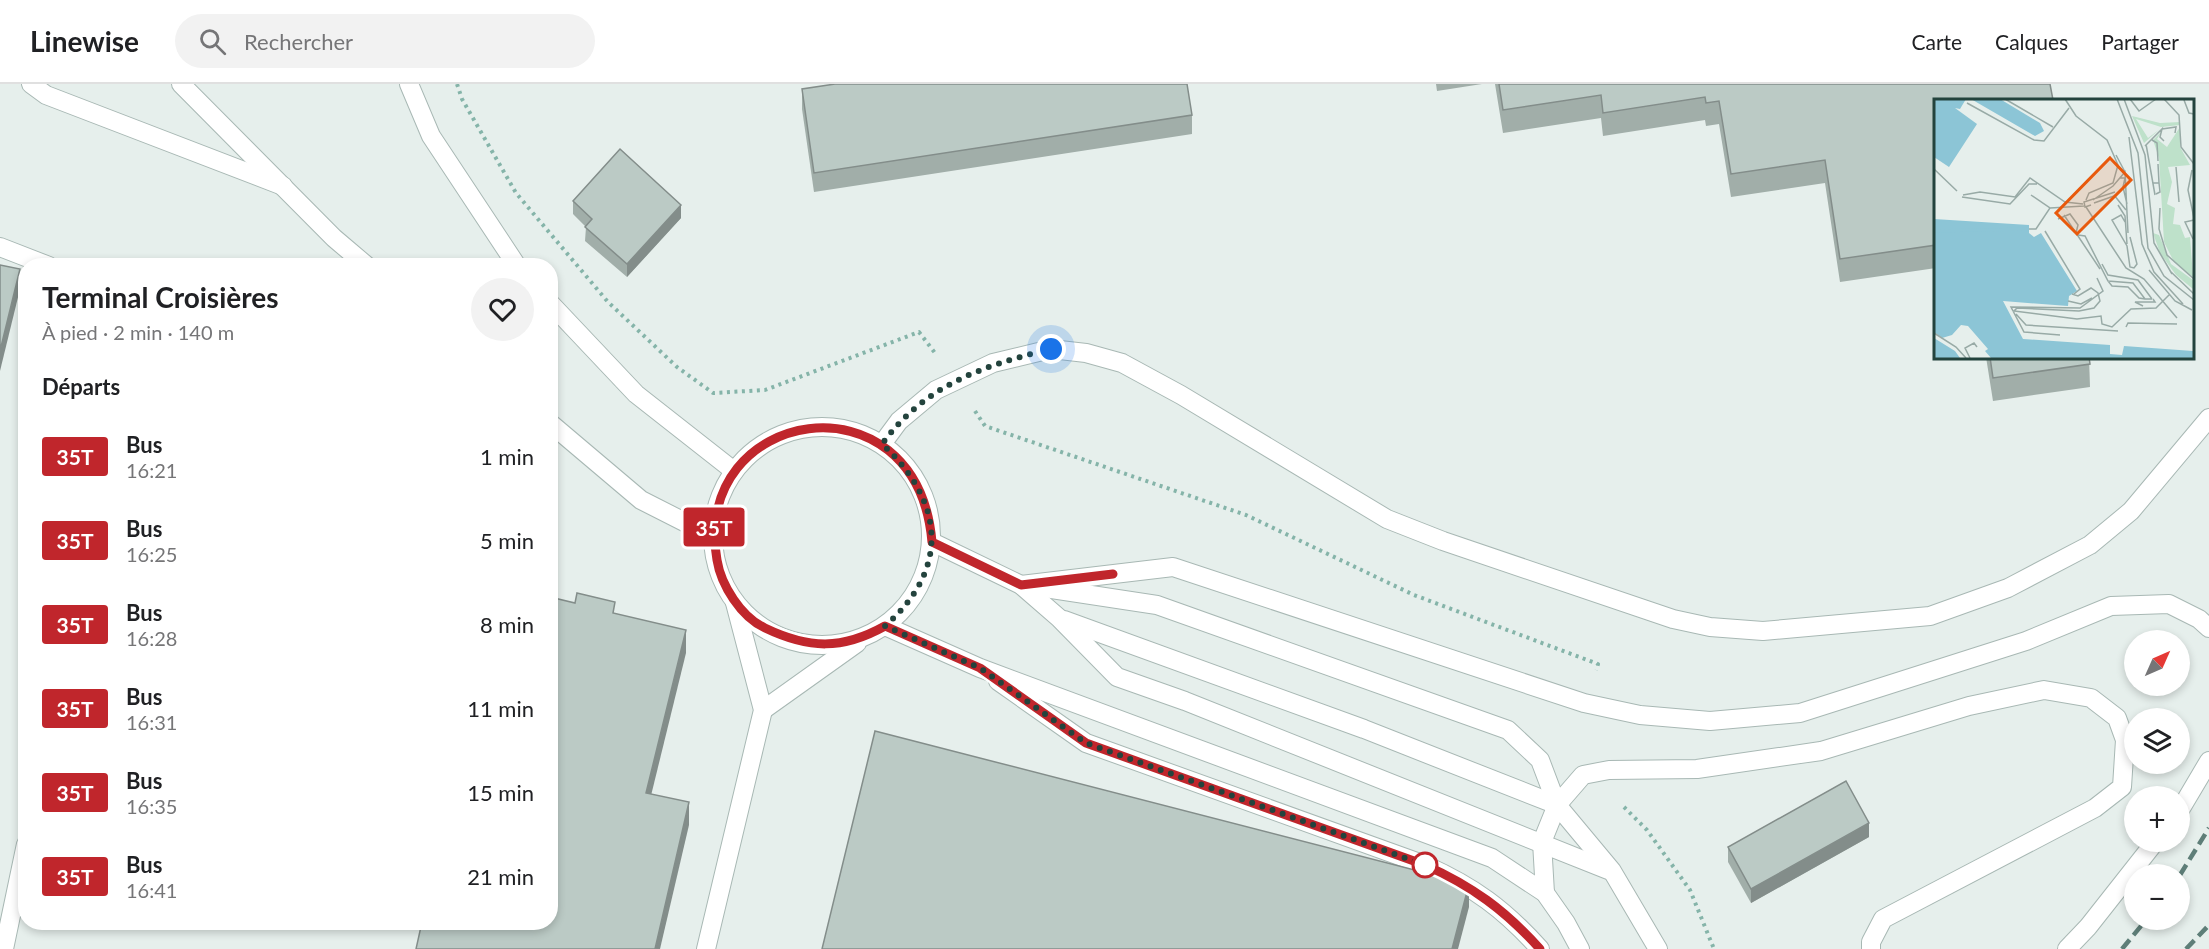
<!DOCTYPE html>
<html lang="fr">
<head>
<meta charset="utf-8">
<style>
	:root { --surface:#fff; --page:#f2f2f2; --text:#202124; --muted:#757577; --line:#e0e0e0 }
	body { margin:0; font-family:Lato,sans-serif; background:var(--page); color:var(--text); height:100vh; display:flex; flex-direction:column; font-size:22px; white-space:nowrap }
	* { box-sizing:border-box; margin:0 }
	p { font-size:20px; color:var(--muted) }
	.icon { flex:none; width:33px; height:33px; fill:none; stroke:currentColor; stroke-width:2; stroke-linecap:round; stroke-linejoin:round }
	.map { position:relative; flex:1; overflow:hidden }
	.drawer { position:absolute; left:18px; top:174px; width:540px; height:672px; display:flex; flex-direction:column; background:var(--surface); border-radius:24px; box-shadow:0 3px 9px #0003 }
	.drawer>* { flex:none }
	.badge { padding:0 12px; border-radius:4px; font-size:21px; line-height:39px }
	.needle { width:39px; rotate:45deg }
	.tools { position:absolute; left:2124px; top:546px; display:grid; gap:12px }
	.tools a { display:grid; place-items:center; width:66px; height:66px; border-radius:50%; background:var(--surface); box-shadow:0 3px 9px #0003; font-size:30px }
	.you { position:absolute; width:30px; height:30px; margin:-15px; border:4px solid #fff; border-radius:50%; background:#1a73e8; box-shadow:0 0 0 9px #1a73e833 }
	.map>.badge { position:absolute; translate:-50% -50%; box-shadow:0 0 0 3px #fff }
	h2 { padding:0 24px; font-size:22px; line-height:54px }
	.round { display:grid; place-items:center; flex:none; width:63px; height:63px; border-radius:32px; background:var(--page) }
	.overview { display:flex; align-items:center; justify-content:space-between; height:102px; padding:0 24px }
	h1 { font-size:28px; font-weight:700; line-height:45px }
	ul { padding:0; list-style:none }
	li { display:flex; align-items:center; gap:18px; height:84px; padding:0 24px }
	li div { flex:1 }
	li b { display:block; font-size:22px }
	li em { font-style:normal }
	li .badge { min-width:66px; font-weight:700; text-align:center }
	header { display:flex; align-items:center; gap:36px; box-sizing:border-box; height:84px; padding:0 30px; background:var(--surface); border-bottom:2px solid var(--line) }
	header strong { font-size:28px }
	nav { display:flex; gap:33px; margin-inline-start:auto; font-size:21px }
	.search { width:420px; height:54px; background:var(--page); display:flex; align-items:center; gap:15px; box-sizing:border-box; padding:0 21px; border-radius:33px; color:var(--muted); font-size:22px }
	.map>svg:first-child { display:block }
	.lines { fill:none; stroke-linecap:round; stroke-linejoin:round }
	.lane-casing { stroke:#a8b8b4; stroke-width:20 }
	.path { stroke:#85b4a9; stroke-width:4; stroke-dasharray:3 4.5; stroke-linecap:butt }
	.lane { stroke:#fff; stroke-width:18 }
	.rail { stroke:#5e7e78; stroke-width:4.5; stroke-dasharray:12 6; stroke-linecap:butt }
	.wall { fill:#a1aea9 }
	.shaded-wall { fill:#838d8a }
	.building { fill:#bbcac5; stroke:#838d8a; stroke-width:1.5 }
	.line-casing { stroke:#fff; stroke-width:14 }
	.line { stroke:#c0262c; stroke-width:9 }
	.walk { stroke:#23433d; stroke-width:6; stroke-dasharray:0 10.8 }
	.stop-dot { fill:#fff; stroke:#c0262c; stroke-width:3 }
	.inset-river { fill:none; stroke:#8cc5d6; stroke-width:3 }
	.inset-road { fill:none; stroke:#98aaa6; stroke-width:1.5 }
	.view { fill:#e8590c; fill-opacity:0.15; stroke:#e8590c; stroke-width:3 }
	.inset-edge { fill:none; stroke:#23433d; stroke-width:3 }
</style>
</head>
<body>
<header>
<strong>Linewise</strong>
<div class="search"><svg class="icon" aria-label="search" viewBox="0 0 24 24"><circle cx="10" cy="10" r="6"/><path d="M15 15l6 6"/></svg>Rechercher</div>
<nav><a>Carte</a><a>Calques</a><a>Partager</a></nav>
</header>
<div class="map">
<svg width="2209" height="865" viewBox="0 0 2209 865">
	<rect width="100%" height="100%" fill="#e6efec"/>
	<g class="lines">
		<!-- lane casing -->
		<g class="lane-casing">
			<g id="lane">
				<polyline points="31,0 46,11 283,102"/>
				<polyline points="181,0 334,154 367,182"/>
				<polyline points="409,0 431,52 517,182"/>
				<polyline points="0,163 49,182"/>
				<polyline points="550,219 636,310 734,387"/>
				<polyline points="550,339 641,416 712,452"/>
				<circle cx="822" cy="452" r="109"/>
				<polyline points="882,360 899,337 936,306 993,279 1051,265 1086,269 1122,279 1181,311 1387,435 1443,457 1673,535 1710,543 1763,547 1930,532 2008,504 2090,461 2131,427 2209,334"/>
				<polyline points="932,458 1021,501 1059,534 1117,593 1185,617 1608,786"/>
				<polyline points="1021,501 1173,483 1584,619 1640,631 1710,637 1800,629 2026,557 2111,522 2169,520 2199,535 2209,544"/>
				<polyline points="1045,504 1157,521 1508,646 1540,676 1557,721 1612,787 1658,865"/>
				<polyline points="1064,536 1364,645 1557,721"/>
				<polyline points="885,542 980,584 1492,774 1545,809 1566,839 1580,865"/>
				<path d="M 998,597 L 1086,659 L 1425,781 C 1474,803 1504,825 1540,865"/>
				<polyline points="763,626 857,559"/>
				<polyline points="2180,726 2209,677"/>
				<polyline points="1545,809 1542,758 1557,721 1583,691 1609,686 1697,685 1821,667 1969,622 2044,606 2091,614 2117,634 2125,656 2122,703 2095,724 1883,835 1871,858 1871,865"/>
				<polyline points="4,865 26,760"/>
				<polyline points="706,865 763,626 735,519"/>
				<polyline points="2067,865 2088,843 2155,758"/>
			</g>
		</g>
		<!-- path -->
		<g class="path">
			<polyline points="457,0 462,15 516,109 608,218 677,283 713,309 765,306 919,248 935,269"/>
			<polyline points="975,327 985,342 1246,431 1414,511 1598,580 1596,586"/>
			<polyline points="1624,723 1647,746 1690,806 1714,865"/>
		</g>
		<!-- lane -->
		<use href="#lane" class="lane"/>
		<!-- rail -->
		<g class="rail">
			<polyline points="2180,791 2209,744"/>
			<polyline points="2122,865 2146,836"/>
			<polyline points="2186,865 2209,841"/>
		</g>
	</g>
	<!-- wall -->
	<g class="wall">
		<polygon points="1436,0 1482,0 1437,7"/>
		<polygon points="1495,0 2050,0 1936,16 1936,184 1840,198 1825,99 1731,113 1719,40 1706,42 1705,36 1603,52 1601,34 1503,49"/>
		<polygon points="802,5 1192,31 1192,50 814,108 802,25"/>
		<polygon points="573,117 681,134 627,193 585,157 586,143 573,130"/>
		<polygon points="1986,273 2089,273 2090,303 1993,317"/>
		<polygon points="1869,753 1751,819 1728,778 1728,763"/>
	</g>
	<!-- shaded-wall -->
	<g class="shaded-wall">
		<polygon points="681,121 681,134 627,193 627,180"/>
		<polygon points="20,185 20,205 0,287 0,267"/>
		<polygon points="686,546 686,569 646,732 646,709"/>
		<polygon points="689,718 689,741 660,865 655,865"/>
		<polygon points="1869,739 1869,753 1751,819 1751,805"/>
		<polygon points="1469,800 1469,823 1458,865 1452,865"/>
	</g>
	<!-- building -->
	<g class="building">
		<polygon points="835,0 1187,0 1192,31 814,89 802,5"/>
		<polygon points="1499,0 2050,0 2053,16 1936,16 1936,161 1840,175 1825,76 1731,90 1719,17 1706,19 1705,13 1603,29 1601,11 1503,26"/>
		<polygon points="620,65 681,121 627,180 585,143 592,135 573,117"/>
		<polygon points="0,181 20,185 0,267"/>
		<polygon points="1990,273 2089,273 2090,280 1993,294"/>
		<polygon points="577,509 615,518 613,529 686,546 646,709 689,718 655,865 416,865 422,838 550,838 550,513 575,519"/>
		<polygon points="875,647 1469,800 1452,865 822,865"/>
		<polygon points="1846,697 1869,739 1751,805 1728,763"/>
	</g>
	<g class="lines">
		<!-- line casing -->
		<g class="line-casing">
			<path id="line" d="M 1113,490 L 1021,501 L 932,458 C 917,285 690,323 717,476 C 721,501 741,533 765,544 C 809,565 842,566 885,542 L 980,584 L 1086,659 L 1425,781 C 1472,802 1505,826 1540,865"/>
		</g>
		<!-- line -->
		<use href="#line" class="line"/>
		<!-- walk -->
		<path class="walk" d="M 1051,265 C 982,282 925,301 882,360 C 944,417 951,484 885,542 L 980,584 L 1086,659 L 1425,781"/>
	</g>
	<!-- markers -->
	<circle class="stop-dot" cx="1425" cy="781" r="12"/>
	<!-- overview -->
	<g transform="translate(1934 15)">
		<rect width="260" height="260" fill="#e6efec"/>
		<path d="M 198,17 L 226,24 L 246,23 L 246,26 L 227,28 L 202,20 L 214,39 L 226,30 L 210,44 ZM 246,28 L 246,48 L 256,66 L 234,68 L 238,83 L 233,105 L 241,109 L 239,125 L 246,126 L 251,139 L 256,138 L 259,178 L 240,163 L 230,143 L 225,59 L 219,41 L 228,32 L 223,40 L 233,48 ZM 219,134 L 225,136 L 237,165 L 259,181 L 259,190 L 242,176 L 226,154 Z" fill="#bee1ca"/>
		<path d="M 0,0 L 32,0 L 26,10 L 21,9 L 43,25 L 15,68 L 0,58 ZM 37,0 L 66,0 L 106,24 L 110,32 L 101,37 ZM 0,120 L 95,126 L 95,134 L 100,138 L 107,134 L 143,192 L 135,197 L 134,207 L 69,202 L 89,240 L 176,246 L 176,255 L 188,256 L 190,247 L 259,252 L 259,259 L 57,259 L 51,252 L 54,250 L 34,227 L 27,226 L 18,236 L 8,239 L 0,233 ZM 0,239 L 21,252 L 26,259 L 0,259 Z" fill="#8cc5d6"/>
		<path class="inset-river" d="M 0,132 L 94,130"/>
		<path class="inset-road" d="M 71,0 L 119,28M 131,0 L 142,17 L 173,41 L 184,66 L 179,84 L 155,94 L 152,101M 183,0 L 204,54 L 214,149 L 230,177 L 260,201M 190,0 L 211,56 L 220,144 L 238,175M 196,0 L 205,12 L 222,0M 230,0 L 245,16 L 247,48 L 260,65M 250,1 L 255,14 L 260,15M 33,4 L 100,41 L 110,42 L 135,9M 228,30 L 242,28 L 241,34M 195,38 L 208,145 L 220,173 L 249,205M 218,41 L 223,44 L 224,62M 212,45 L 221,96M 211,47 L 228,30 L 226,38 L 230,42M 182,56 L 191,73M 224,65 L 225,84M 242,68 L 245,103M 0,70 L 23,92M 258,71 L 254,91 L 260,119M 186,79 L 191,79 L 189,88 L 193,105M 219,84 L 225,84 L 226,93 L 222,95M 29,96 L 46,93 L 81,98 L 96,79 L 131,103 L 149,105M 180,96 L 192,111M 28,98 L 76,105 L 95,85 L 103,85M 159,101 L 179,87 L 191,73 L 194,134M 160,104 L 180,97M 157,106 L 151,108 L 150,103 L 181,93M 184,106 L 191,117 L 193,145M 152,108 L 192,169 L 210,180 L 243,219M 116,109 L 150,107M 226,109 L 225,130 L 233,156 L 260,180M 130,116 L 166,170M 124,120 L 136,115 L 144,126 L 142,134M 191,123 L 187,116 L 178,121 L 193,147 L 196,168 L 200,169 L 203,165 L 196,138M 95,130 L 102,130 L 116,109 L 97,96M 111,132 L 146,190 L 140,195M 144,136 L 151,137 L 174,182 L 199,184 L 211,200 L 218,200M 259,140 L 251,123 L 260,121M 168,165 L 174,176 L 204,181 L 218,200M 215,171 L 241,202 L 258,211M 236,172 L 260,195M 174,182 L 178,187 L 194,188 L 205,199 L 211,200M 138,195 L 144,197 L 157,189 L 164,194 L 166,202 L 160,209 L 145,212 L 83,209 L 80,212 L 143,220 L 167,217 L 168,225 L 178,228 L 197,210 L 222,209 L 235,196M 134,202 L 147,205 L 158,199M 209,207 L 201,203 L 221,203 L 219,200M 82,215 L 92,226 L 184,232M 192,228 L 194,224 L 243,225M 0,234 L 22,248 L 32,259M 126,236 L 90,233 L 77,208 L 146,209 L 169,192 L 163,179M 36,259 L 31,249 L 40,244 L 43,248"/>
		<path class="view" d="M 176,59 L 197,81 L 143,135 L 122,114 Z"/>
		<rect width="260" height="260" class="inset-edge"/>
	</g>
</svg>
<div class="tools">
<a><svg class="needle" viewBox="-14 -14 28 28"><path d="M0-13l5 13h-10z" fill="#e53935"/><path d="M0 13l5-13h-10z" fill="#757577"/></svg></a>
<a><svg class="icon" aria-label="layers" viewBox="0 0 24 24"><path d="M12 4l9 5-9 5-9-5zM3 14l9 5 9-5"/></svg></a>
<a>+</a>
<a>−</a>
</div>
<div class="you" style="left:1051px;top:265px"></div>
<b class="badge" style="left:714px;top:443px;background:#c0262c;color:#fff">35T</b>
<section class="drawer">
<div class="overview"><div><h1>Terminal Croisières</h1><p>À pied · 2 min · 140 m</p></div><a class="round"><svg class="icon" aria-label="heart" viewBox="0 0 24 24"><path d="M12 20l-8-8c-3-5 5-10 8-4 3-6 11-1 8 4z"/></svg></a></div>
<h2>Départs</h2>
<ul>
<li><span class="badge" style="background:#c0262c;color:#fff">35T</span><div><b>Bus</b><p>16:21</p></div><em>1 min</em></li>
<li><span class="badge" style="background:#c0262c;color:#fff">35T</span><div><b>Bus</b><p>16:25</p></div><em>5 min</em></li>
<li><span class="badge" style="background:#c0262c;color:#fff">35T</span><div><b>Bus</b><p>16:28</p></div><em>8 min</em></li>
<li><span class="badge" style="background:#c0262c;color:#fff">35T</span><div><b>Bus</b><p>16:31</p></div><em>11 min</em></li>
<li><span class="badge" style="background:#c0262c;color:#fff">35T</span><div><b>Bus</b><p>16:35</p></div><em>15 min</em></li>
<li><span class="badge" style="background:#c0262c;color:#fff">35T</span><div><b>Bus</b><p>16:41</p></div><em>21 min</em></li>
</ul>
</section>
</div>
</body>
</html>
